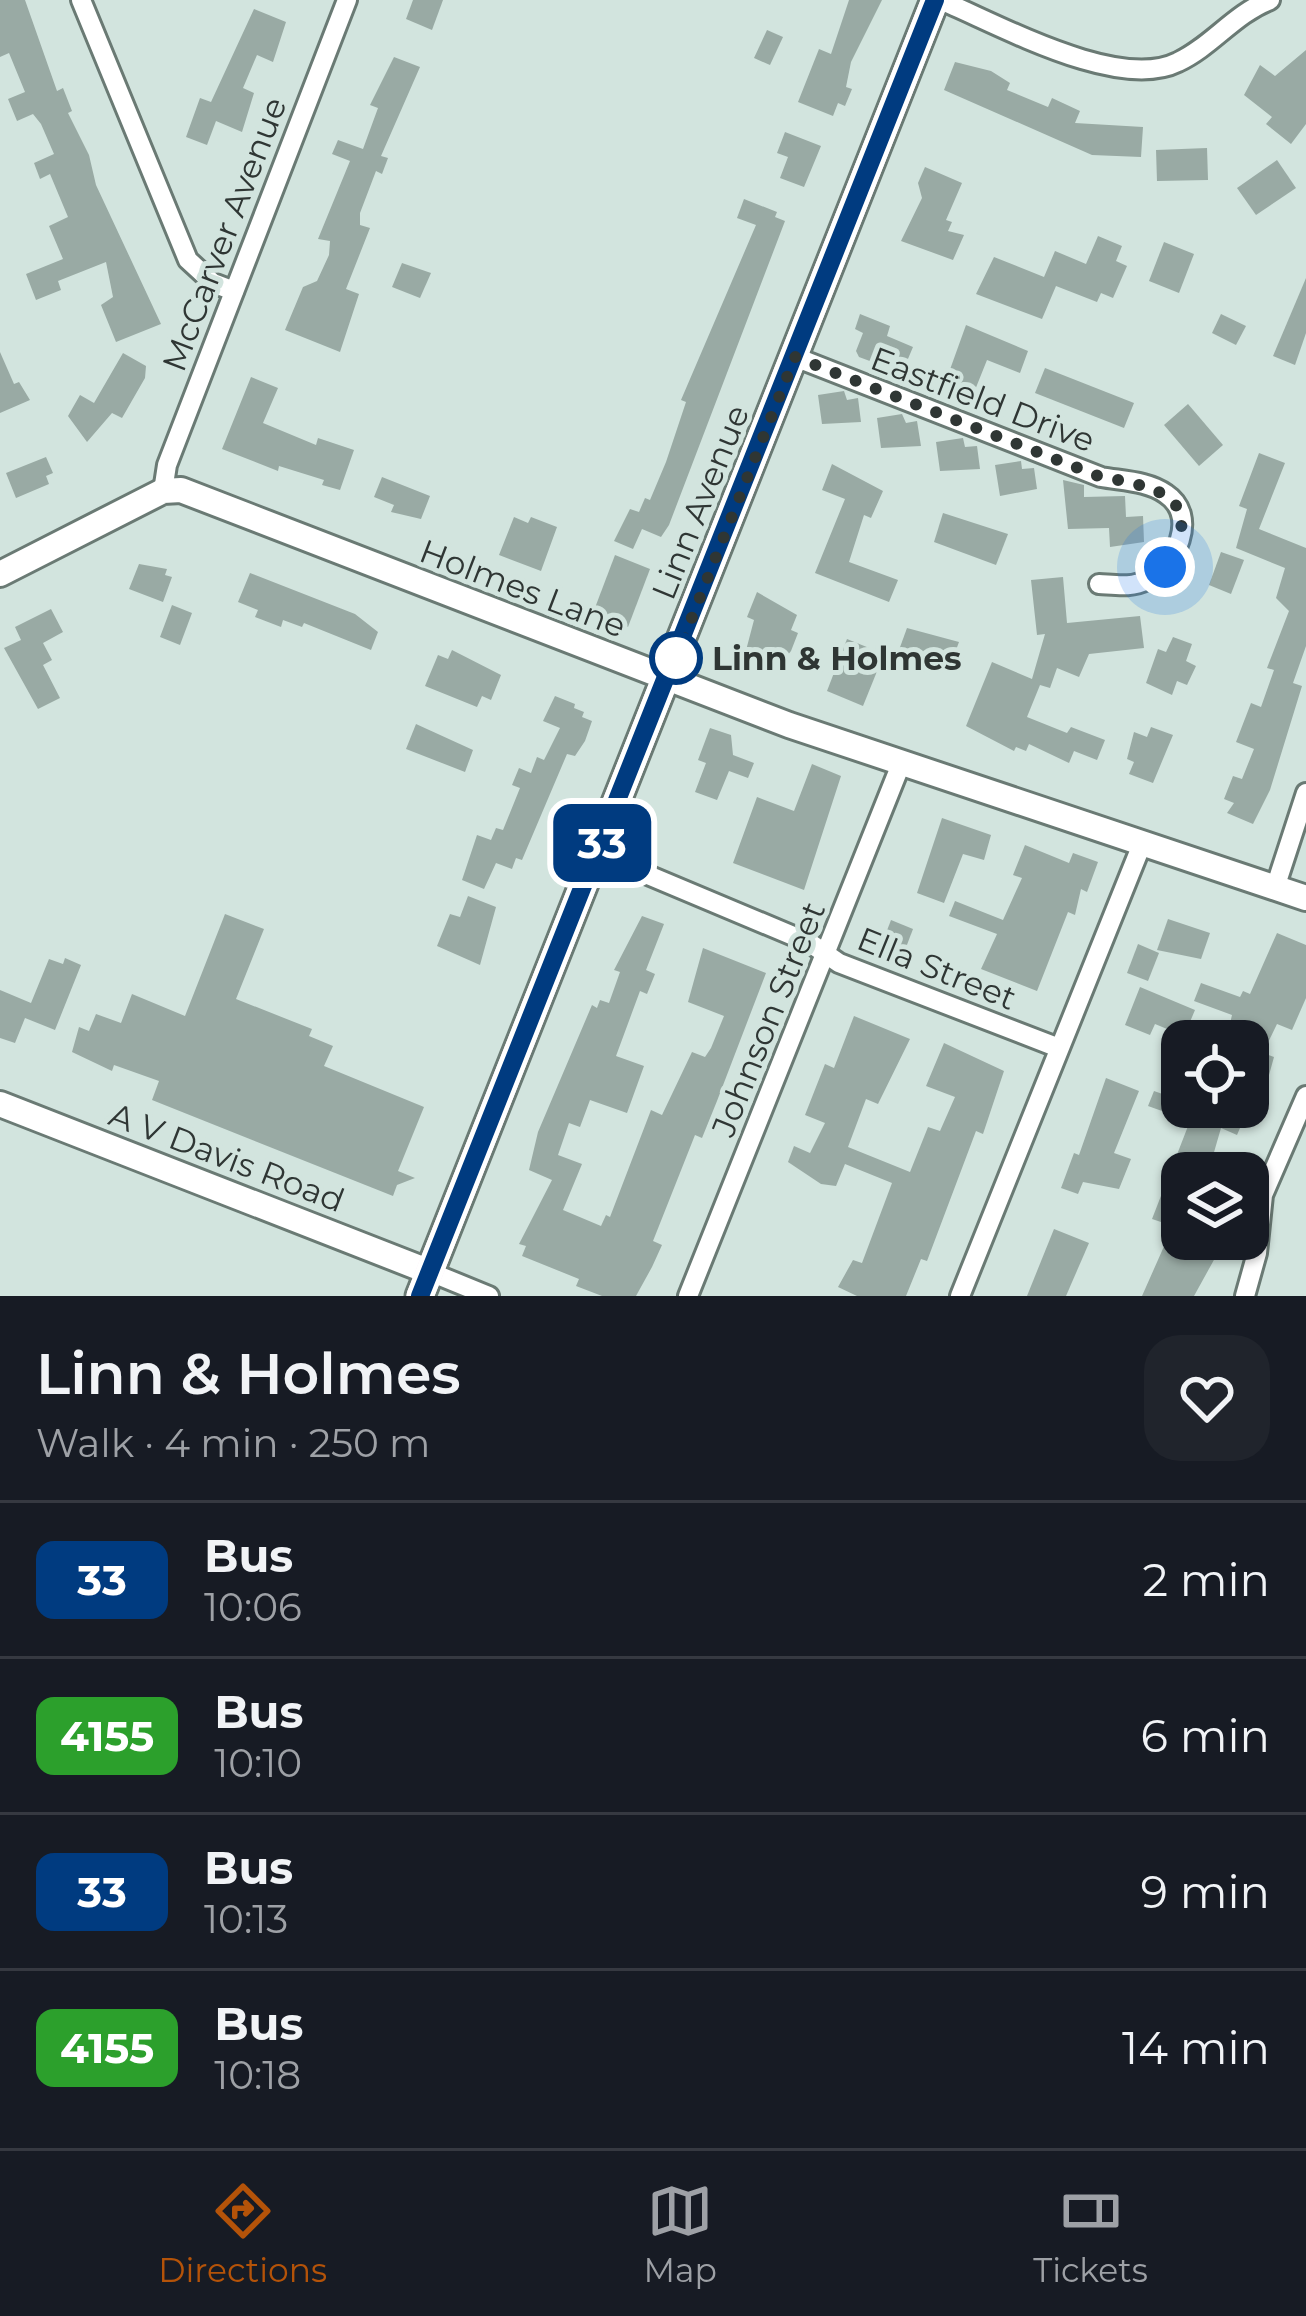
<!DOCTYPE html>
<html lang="en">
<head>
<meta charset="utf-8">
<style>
	:root { --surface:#171b24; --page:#20242c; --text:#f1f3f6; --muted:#9ea1a6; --line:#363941; --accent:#b45309 }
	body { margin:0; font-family:Montserrat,sans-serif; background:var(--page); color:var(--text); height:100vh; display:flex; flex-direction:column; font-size:45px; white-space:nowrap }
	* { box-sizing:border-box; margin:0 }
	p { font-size:39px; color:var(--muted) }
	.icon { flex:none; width:66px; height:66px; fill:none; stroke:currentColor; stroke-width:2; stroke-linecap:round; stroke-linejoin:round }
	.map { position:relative; height:1296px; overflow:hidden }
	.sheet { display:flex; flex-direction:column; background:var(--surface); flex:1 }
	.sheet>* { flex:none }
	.badge { padding:0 24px; border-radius:18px; font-size:42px; line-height:78px }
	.tools { position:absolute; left:1161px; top:1020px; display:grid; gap:24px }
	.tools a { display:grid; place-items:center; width:108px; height:108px; border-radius:24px; background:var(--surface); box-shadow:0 3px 9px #0004; font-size:60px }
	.you { position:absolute; width:60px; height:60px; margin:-30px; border:9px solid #fff; border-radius:50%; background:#1a73e8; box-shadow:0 0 0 18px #1a73e833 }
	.map>.badge { position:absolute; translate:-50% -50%; box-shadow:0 0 0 6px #fff }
	.round { display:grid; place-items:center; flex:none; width:126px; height:126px; border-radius:36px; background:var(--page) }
	.headline { display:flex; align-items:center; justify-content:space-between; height:204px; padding:0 36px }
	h1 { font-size:57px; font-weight:600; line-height:90px }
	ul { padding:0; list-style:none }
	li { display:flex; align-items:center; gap:36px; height:156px; padding:0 36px; border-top:3px solid var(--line) }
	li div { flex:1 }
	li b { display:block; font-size:45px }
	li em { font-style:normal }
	li .badge { min-width:132px; font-weight:700; text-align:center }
	.tabs { display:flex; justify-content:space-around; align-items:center; height:168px; border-top:3px solid var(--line); background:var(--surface); font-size:33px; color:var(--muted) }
	.tabs a { display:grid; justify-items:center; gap:6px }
	.tabs .active { color:var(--accent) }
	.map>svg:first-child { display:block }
	.building { fill:#99aaa4 }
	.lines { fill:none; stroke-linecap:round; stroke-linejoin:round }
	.minor-casing { stroke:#6a7a74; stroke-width:24 }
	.tertiary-casing { stroke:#6a7a74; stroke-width:30 }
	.secondary-casing { stroke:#6a7a74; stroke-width:33 }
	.minor { stroke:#fff; stroke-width:18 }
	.tertiary { stroke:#fff; stroke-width:24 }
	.secondary { stroke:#fceaf7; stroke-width:27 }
	.line-casing { stroke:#fff; stroke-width:27 }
	.line { stroke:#003b80; stroke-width:18 }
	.walk { stroke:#2f3634; stroke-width:12; stroke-dasharray:0 21.6 }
	.stop-dot { fill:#fff; stroke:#003b80; stroke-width:6 }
	.labels { text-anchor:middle; stroke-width:10; stroke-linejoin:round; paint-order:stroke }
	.street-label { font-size:33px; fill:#2f3634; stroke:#d2e4de }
	.stop-label { font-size:33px; font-weight:bold; fill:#2f3634; stroke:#d2e4de; text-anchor:start }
</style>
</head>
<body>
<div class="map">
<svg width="1306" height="1296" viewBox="0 0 1306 1296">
	<rect width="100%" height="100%" fill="#d2e4de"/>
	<!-- building -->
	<g class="building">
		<polygon points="0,0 25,0 57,91 63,88 72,111 68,113 89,155 96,185 161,324 116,342 101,305 113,297 106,262 58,281 61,290 36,300 26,274 63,259 49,226 68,217 50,174 40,179 34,163 54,154 41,124 33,114 17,121 8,99 25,92 9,53 0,57"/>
		<polygon points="413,0 443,0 432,30 406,19"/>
		<polygon points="849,0 882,0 851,62 846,87 852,89 845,106 838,103 833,116 798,102 819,49 831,54"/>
		<polygon points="254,9 286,22 273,62 257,55 243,88 254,93 242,132 216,121 207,145 186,137 200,98 211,102"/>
		<polygon points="767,30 783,37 770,65 754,58"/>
		<polygon points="1306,50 1306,124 1291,144 1266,124 1272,117 1244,95 1260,65 1275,76"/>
		<polygon points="394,57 420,67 381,156 388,158 382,174 376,171 360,213 360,225 370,228 346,289 359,294 340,352 285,330 303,287 317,281 329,255 330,241 318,239 350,161 332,154 338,140 363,149 378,108 370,105"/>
		<polygon points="955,62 991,71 1010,83 1007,90 1048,107 1052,98 1080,111 1075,123 1143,127 1141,157 1092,155 944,90"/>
		<polygon points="785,132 821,146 804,187 780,178 788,157 777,153"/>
		<polygon points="1207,148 1208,180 1157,181 1156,150"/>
		<polygon points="1277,160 1296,188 1256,215 1237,188"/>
		<polygon points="925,167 962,183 946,220 952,222 948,231 964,235 953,260 901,241 922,198 918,183"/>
		<polygon points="744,199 777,212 775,217 785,221 669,525 661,537 642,529 633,549 614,541 630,509 639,512 645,498 650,500 666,462 686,402 681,400 756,225 737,218"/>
		<polygon points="1098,236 1122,246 1116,261 1127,266 1113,298 1101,293 1097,302 1056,286 1042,319 976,294 994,257 1044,277 1055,251 1086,264"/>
		<polygon points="1164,242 1194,254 1179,293 1149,281"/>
		<polygon points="402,263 431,273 420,298 392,287"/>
		<polygon points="1306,278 1306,333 1295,365 1273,356"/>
		<polygon points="860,314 890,326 887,336 913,347 902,373 859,357 856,351 863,333 855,329"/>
		<polygon points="1221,314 1246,326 1236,345 1212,333"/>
		<polygon points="966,325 1028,351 1020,373 987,360 971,400 943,389"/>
		<polygon points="0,352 14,384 19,382 30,400 0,413"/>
		<polygon points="123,353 146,366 145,378 122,418 112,413 87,442 68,416 80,395 94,403"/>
		<polygon points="1045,368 1134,403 1124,428 1035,393"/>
		<polygon points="251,377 278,388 263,423 316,445 318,438 354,450 340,490 322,485 324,480 279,466 278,471 222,449"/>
		<polygon points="844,391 847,400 858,398 861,422 822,424 818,395"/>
		<polygon points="1188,404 1223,445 1199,466 1164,425"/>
		<polygon points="902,414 906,423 917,421 921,446 881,448 877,418"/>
		<polygon points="963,438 965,447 977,446 980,469 940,471 936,442"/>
		<polygon points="1259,453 1285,463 1259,529 1306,548 1306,646 1293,683 1302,686 1270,790 1253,824 1227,813 1234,803 1224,799 1233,776 1242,779 1254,749 1236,742 1251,703 1261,707 1274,670 1267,668 1289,611 1276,598 1285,568 1236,548 1247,509 1239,506"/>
		<polygon points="46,457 53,473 46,476 49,484 16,498 6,473"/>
		<polygon points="1021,461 1022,469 1034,468 1037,489 1000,496 995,465"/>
		<polygon points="832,464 883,491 871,518 864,515 849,562 898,580 889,602 815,573 845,499 822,490"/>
		<polygon points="382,477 430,496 421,519 391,512 394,505 374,497"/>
		<polygon points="1063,480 1084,485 1084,497 1125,496 1126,517 1143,516 1144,542 1110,547 1109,528 1068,529"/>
		<polygon points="943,513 1008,534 996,565 934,542"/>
		<polygon points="514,517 528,523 531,517 557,527 541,571 499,555"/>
		<polygon points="1221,552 1244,560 1231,594 1209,585"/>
		<polygon points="615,555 650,569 628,627 593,613"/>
		<polygon points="139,564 167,569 165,575 172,577 163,602 129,589"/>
		<polygon points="250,573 355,614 378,632 371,650 304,623 302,627 283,620 281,627 255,617 258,610 238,602"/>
		<polygon points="1063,577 1067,623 1140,616 1144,648 1089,654 1079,677 1057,668 1050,688 1040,685 1027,717 1067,733 1071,727 1105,740 1097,760 1074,751 1069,763 1029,744 1026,751 1016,747 1014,751 966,726 992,662 1032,679 1045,634 1037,635 1031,580"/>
		<polygon points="757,592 797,615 791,630 798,633 791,651 783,661 778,659 773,670 744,658 754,620 747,617"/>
		<polygon points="172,605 192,613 180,645 160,637"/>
		<polygon points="51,609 63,632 43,643 52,660 43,665 60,698 38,709 4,648 21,640 15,627"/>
		<polygon points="907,628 959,642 948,671 899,650"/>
		<polygon points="1173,637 1192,644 1186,661 1196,666 1187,685 1177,681 1172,695 1146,683 1158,649 1166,652"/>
		<polygon points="847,639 884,654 863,706 827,691"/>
		<polygon points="452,650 501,675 491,700 482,696 477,707 425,686 438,655 448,659"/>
		<polygon points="555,696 575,704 574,708 584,712 582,717 592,721 585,741 575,756 567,754 522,860 516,858 512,869 496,863 484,889 462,880 477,835 491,840 496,828 503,830 520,788 512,785 519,768 531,773 537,757 544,760 560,728 543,721"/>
		<polygon points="416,724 473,750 465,772 406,749"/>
		<polygon points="1151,727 1173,735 1153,783 1129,774 1134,762 1127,759 1134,732 1147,737"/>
		<polygon points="710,728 731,735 733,755 754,763 748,778 729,771 717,800 695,792 706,763 698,760"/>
		<polygon points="812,764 841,776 804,890 733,863 757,797 794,811"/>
		<polygon points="942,818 991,835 984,860 963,854 944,903 917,893"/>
		<polygon points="1025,845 1069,863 1073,853 1098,862 1087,892 1081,889 1075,915 1068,912 1037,991 981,969 997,934 949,916 955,901 1003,920 1022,878 1013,875"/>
		<polygon points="468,896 496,907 480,965 437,946 450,914 460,917"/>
		<polygon points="225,914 264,929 236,999 312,1029 309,1036 333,1046 324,1066 424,1107 398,1171 415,1178 397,1185 393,1196 152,1100 159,1081 114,1065 112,1071 72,1052 79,1027 89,1031 96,1014 121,1023 132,994 185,1016"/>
		<polygon points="642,916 664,924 646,970 655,974 647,994 640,991 616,1056 644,1066 627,1113 590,1100 580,1127 569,1123 558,1155 582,1164 563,1210 601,1226 606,1215 610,1217 651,1110 662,1115 692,1052 705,1057 711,1048 724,1016 688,1002 703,948 766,973 717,1101 702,1138 695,1135 653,1241 662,1245 652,1267 636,1296 602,1296 576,1286 579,1279 522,1256 526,1246 519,1244 552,1180 529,1170 538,1132 592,1005 597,1008 600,1000 609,1003 620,972 614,970"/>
		<polygon points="1168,919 1210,933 1201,959 1157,950"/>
		<polygon points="891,920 913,929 905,950 883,941"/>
		<polygon points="1277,933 1306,945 1306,998 1292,1030 1277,1024 1263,1053 1274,1057 1264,1093 1248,1086 1248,1041 1226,1041 1232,1015 1194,1001 1201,983 1240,997 1243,991 1250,994"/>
		<polygon points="1138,944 1159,953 1148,981 1127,973"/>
		<polygon points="65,958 81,965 55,1030 25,1018 15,1043 0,1038 0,990 31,1003 49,959 63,964"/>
		<polygon points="1140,987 1195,1010 1184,1036 1155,1024 1150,1035 1125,1025"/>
		<polygon points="854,1016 910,1039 878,1104 866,1099 848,1147 910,1172 928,1127 940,1131 955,1097 926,1086 944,1043 1004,1071 983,1134 976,1131 927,1261 921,1259 906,1296 857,1296 838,1287 853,1260 862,1263 892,1183 845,1164 836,1186 821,1184 788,1162 794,1146 810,1153 825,1123 805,1115 825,1064 834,1068"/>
		<polygon points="1106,1078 1139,1091 1114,1153 1131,1159 1119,1189 1083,1182 1078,1194 1061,1188 1074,1153 1079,1155"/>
		<polygon points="1154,1091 1171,1097 1168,1107 1249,1107 1237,1135 1221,1128 1208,1173 1182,1173 1182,1239 1206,1239 1201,1252 1215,1258 1194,1296 1142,1296 1173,1226 1152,1219 1190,1121 1148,1106"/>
		<polygon points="1054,1229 1089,1243 1066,1296 1027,1296"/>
	</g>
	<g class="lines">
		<!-- minor casing -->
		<g class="minor-casing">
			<g id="minor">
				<polyline points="81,0 188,260 213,283 234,291"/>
				<path d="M 940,0 C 998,24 1118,92 1178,62 C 1212,46 1234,14 1270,0"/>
				<path d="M 795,357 L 1101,477 C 1123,481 1148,481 1166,494 C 1199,516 1176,566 1147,580 C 1132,588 1116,585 1099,584"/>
				<polyline points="163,491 167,465 347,0"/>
				<polyline points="598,854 810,943 839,963 1059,1048"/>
				<polyline points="1275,888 1306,793"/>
				<polyline points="430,1272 489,1296"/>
				<polyline points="688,1296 901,764"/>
				<polyline points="960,1296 1142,844"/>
				<polyline points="1245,1296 1257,1253 1263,1195 1306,1096"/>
			</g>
		</g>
		<!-- tertiary casing -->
		<g class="tertiary-casing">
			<g id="tertiary">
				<polyline points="0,574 163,491 181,490 789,725 1306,898"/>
				<polyline points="0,1104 430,1272"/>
			</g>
		</g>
		<!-- secondary casing -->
		<g class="secondary-casing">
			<polyline id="secondary" points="420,1296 935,0"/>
		</g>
		<!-- minor -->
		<use href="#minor" class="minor"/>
		<!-- tertiary -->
		<use href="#tertiary" class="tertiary"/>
		<!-- secondary -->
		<use href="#secondary" class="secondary"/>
	</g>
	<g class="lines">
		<!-- line casing -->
		<g class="line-casing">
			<polyline id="line" points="420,1296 935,0"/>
		</g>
		<!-- line -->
		<use href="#line" class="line"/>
		<!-- walk -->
		<path class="walk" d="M 676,658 L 795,357 L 1101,477 C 1160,487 1208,499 1165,567"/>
	</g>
	<!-- markers -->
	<circle class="stop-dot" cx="676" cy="658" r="24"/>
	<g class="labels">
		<!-- street labels -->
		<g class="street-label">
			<text transform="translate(224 234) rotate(-69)" y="12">McCarver Avenue</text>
			<text transform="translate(983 399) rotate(21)" y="12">Eastfield Drive</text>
			<text transform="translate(700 502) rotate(-68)" y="12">Linn Avenue</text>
			<text transform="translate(523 588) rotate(21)" y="12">Holmes Lane</text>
			<text transform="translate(937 968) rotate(22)" y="12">Ella Street</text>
			<text transform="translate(768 1019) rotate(-68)" y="12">Johnson Street</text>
			<text transform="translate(227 1157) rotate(21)" y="12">A V Davis Road</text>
		</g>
		<!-- stop labels -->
		<g class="stop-label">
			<text x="712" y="670">Linn &amp; Holmes</text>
		</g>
	</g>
</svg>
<div class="tools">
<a><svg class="icon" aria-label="locate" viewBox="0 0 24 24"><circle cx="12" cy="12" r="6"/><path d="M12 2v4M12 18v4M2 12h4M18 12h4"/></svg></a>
<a><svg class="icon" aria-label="layers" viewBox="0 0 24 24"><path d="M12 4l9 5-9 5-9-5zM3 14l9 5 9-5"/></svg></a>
</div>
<div class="you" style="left:1165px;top:567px"></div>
<b class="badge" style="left:602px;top:843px;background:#003b80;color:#fff">33</b>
</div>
<section class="sheet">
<div class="headline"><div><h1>Linn &amp; Holmes</h1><p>Walk · 4 min · 250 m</p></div><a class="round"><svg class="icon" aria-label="heart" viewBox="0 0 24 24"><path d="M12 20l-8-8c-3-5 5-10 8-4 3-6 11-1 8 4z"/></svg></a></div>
<ul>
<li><span class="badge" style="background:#003b80;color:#fff">33</span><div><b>Bus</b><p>10:06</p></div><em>2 min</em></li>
<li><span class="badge" style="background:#2ca02c;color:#fff">4155</span><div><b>Bus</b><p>10:10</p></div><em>6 min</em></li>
<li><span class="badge" style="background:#003b80;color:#fff">33</span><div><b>Bus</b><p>10:13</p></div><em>9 min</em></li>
<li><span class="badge" style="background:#2ca02c;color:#fff">4155</span><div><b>Bus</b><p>10:18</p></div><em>14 min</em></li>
</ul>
</section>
<nav class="tabs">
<a class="active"><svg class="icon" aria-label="directions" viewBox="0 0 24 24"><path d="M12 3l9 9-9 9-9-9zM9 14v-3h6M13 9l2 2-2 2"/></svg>Directions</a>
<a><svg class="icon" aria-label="map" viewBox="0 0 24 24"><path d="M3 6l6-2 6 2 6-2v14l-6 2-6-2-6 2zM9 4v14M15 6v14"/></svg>Map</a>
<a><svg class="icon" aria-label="tickets" viewBox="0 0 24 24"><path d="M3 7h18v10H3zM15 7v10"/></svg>Tickets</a>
</nav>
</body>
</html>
